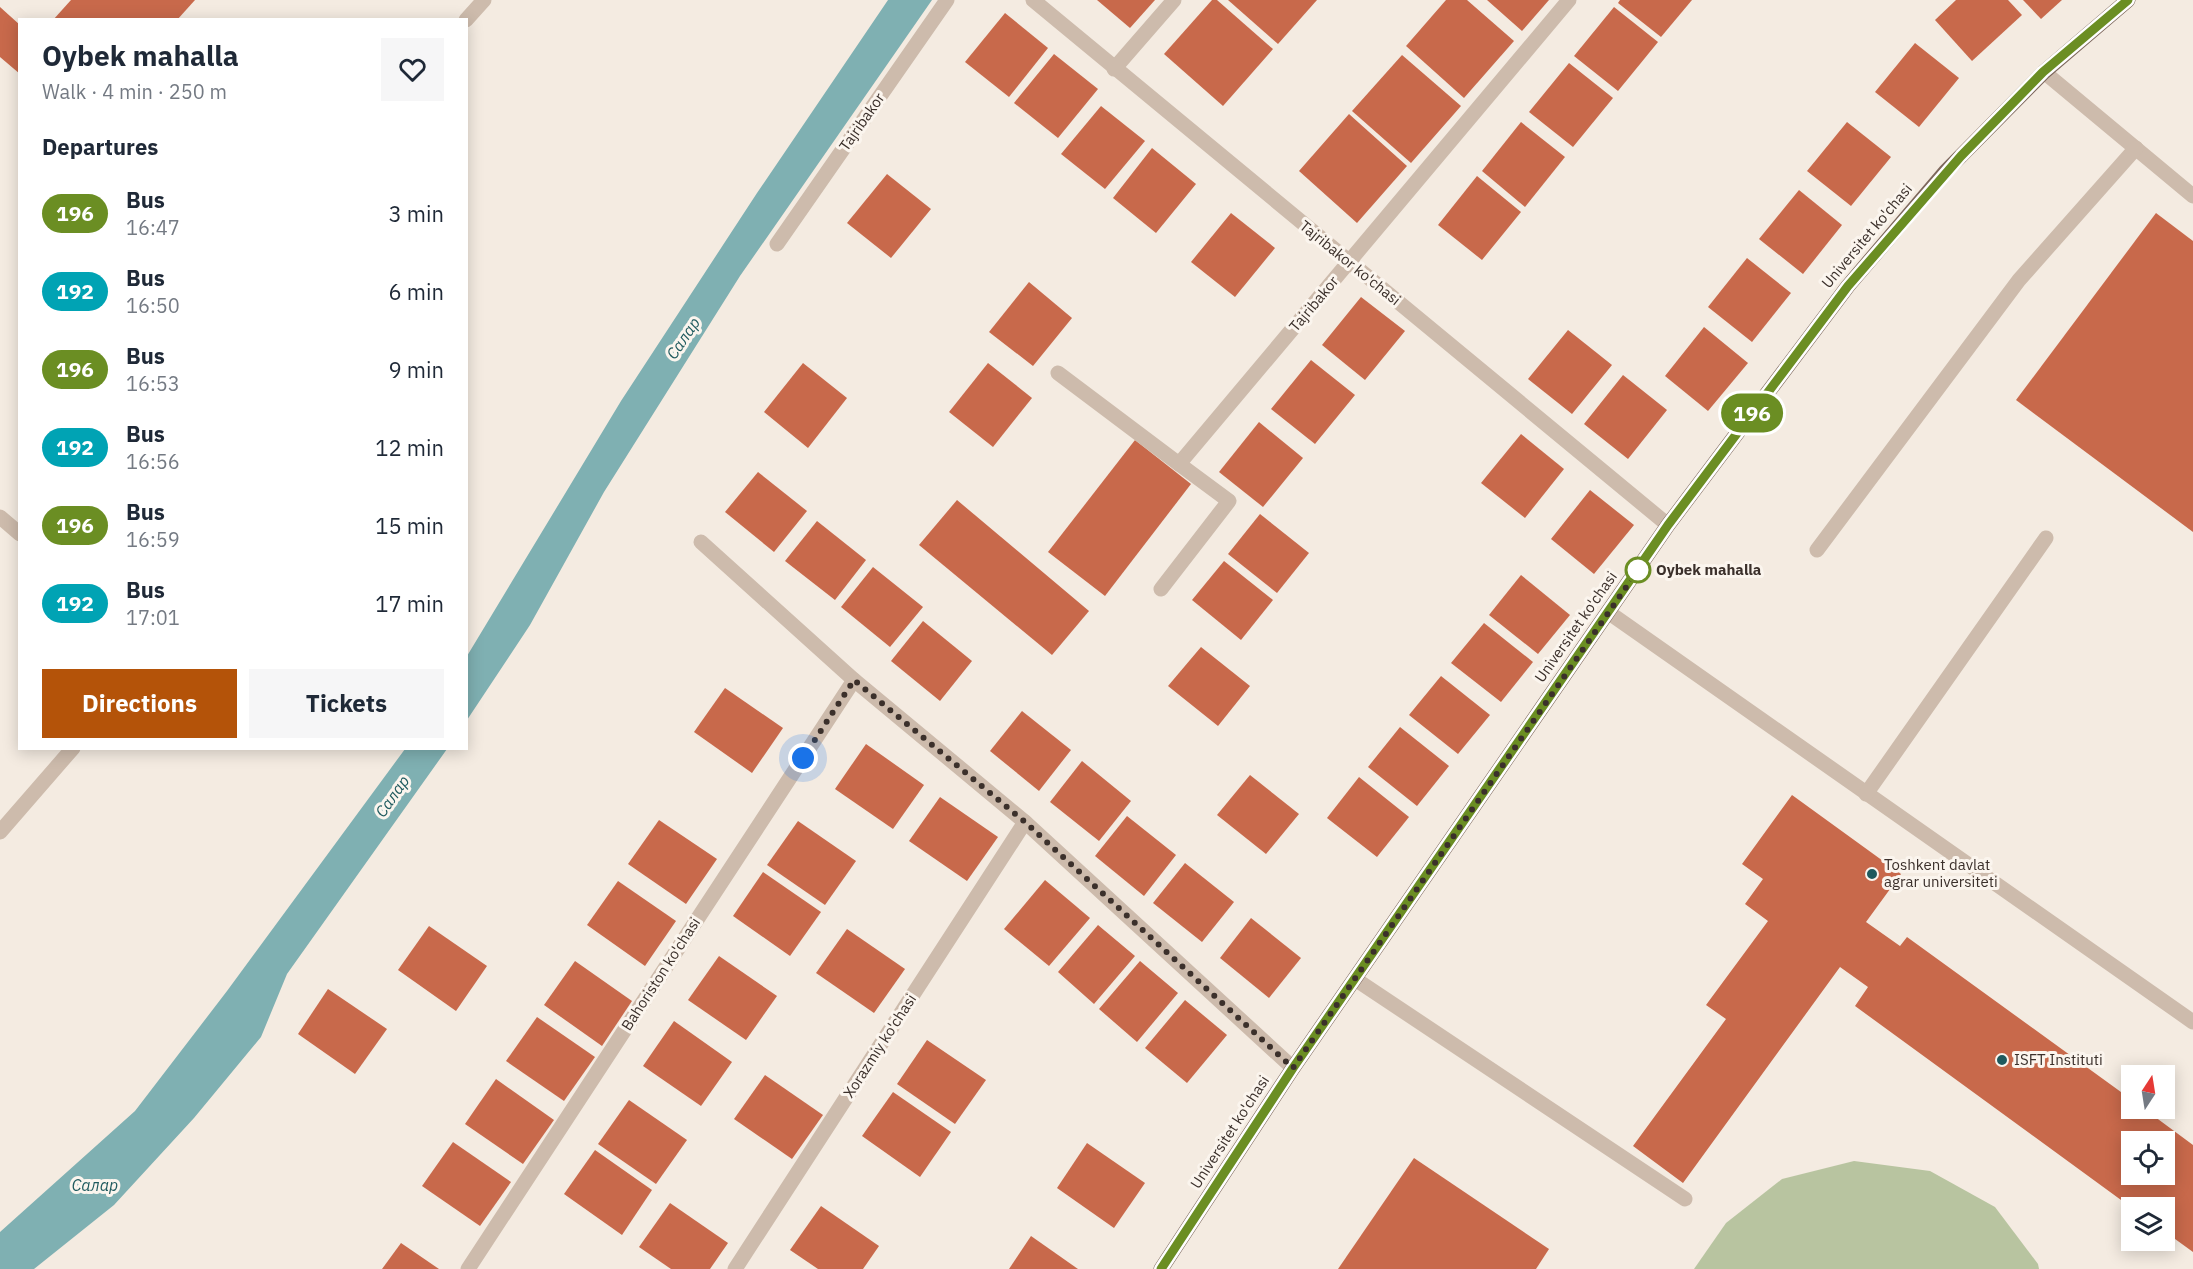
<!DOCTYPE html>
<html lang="en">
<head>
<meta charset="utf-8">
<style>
	:root { --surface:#fff; --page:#f6f6f7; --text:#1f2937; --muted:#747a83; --accent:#b45309 }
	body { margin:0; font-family:"IBM Plex Sans",sans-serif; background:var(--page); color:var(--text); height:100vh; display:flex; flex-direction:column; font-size:22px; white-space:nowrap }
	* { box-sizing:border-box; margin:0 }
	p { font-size:20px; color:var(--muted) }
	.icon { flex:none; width:33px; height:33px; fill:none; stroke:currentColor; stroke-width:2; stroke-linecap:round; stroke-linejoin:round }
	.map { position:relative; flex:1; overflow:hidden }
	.details { position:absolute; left:18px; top:18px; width:450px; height:732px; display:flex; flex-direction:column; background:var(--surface); border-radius:0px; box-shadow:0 3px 15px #0003 }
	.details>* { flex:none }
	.badge { padding:0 12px; border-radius:20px; font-size:21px; line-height:39px }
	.needle { width:39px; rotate:12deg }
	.tools { position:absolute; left:2121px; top:1065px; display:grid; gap:12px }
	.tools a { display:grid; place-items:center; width:54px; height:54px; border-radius:0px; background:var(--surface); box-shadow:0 3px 15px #0003; font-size:30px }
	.you { position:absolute; width:30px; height:30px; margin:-15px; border:4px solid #fff; border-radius:50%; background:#1a73e8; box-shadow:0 0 0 9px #1a73e833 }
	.map>.badge { position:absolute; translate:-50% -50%; box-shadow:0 0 0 3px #fff }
	h2 { padding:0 24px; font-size:22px; line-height:54px }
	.round { display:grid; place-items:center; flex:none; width:63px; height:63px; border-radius:0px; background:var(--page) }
	.summary { display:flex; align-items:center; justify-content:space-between; height:102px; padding:0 24px }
	h1 { font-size:28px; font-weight:700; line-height:45px }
	.primary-button { display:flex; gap:12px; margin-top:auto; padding:12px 24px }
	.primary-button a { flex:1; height:69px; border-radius:0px; background:var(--accent); color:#fff; font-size:24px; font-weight:700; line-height:69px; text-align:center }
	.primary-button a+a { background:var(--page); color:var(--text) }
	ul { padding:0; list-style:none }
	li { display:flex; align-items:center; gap:18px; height:78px; padding:0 24px }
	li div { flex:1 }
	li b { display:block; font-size:22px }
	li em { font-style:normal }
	li .badge { min-width:66px; font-weight:700; text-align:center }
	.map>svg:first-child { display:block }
	.green { fill:#b8c4a0 }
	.water { fill:#7fb0b2 }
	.building { fill:#c8694b; fill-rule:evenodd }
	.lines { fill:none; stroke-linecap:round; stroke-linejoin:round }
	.minor { stroke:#cdbbac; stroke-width:15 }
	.major { stroke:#7d675c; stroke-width:15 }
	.line-casing { stroke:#fff; stroke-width:14 }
	.line { stroke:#6b8e23; stroke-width:9 }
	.walk { stroke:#3b302b; stroke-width:6; stroke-dasharray:0 10.8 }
	.stop-dot { fill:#fff; stroke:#6b8e23; stroke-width:3 }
	.poi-dot { fill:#1f5a5e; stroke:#fbf5ee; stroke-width:2 }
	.labels { text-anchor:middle; stroke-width:6; stroke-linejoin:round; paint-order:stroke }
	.street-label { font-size:15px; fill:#3b302b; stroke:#fbf5ee }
	.stop-label { font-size:15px; font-weight:bold; fill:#3b302b; stroke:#fbf5ee; text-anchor:start }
	.poi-label { font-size:15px; fill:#3b302b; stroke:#fbf5ee; text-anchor:start }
	.water-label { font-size:16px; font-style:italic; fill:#1f5a5e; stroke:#fbf5ee }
</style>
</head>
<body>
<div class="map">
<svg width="2193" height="1269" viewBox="0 0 2193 1269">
	<rect width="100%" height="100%" fill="#f4ebe1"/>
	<!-- green -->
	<polygon class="green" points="1854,1161 1930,1171 1995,1207 2038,1264 2039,1269 1694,1269 1726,1223 1782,1179"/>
	<!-- water -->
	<g class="water">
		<polygon points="888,0 932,0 740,276 604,492 530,625 467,720 467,656 621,401 757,193"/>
		<polygon points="405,749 447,749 287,974 261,1037 194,1118 114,1205 34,1269 0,1269 0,1232 135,1111 227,991"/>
	</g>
	<!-- building -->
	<g class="building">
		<polygon points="71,0 195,0 177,20 53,20"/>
		<polygon points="1097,0 1155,0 1130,28"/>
		<polygon points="1212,0 1217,0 1273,49 1223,106 1164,54"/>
		<polygon points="1228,0 1317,0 1278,44"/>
		<polygon points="1446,0 1467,0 1514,41 1464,98 1406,46"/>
		<polygon points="1487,0 1549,0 1522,31"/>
		<polygon points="1620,0 1692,0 1661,37 1618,3"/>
		<polygon points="1956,0 2008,0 2022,15 1972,61 1935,20"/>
		<polygon points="2023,0 2062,0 2041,19"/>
		<polygon points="0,7 20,25 20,74 0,57"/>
		<polygon points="1614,7 1658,42 1618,91 1574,56"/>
		<polygon points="1005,13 1048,48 1009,97 965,62"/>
		<polygon points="1915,43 1959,78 1919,127 1875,92"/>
		<polygon points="1054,54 1098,89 1058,138 1014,103"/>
		<polygon points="1402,55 1461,106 1411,163 1352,111"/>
		<polygon points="1569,63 1613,98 1573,147 1529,112"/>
		<polygon points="1101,106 1145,141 1105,189 1061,154"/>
		<polygon points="1349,114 1407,166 1357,223 1299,171"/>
		<polygon points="1521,122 1565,157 1525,207 1482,171"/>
		<polygon points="1847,122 1891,157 1851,206 1807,171"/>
		<polygon points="1152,148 1196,184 1156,233 1113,198"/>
		<polygon points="887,174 931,209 891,258 847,223"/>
		<polygon points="1477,176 1521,212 1482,260 1438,225"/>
		<polygon points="1799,190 1842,225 1803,274 1759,239"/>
		<polygon points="1231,213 1275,248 1235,297 1191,262"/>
		<polygon points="2156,213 2193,241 2193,532 2016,400"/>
		<polygon points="1747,258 1791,293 1752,342 1708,307"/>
		<polygon points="1029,282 1072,318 1033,366 989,332"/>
		<polygon points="1361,297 1405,331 1365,380 1322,345"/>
		<polygon points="1704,327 1748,363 1708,411 1665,376"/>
		<polygon points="1568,330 1612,365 1572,414 1528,379"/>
		<polygon points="1311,360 1355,395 1315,444 1271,409"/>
		<polygon points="803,363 847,398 808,448 764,412"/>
		<polygon points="988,363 1032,398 993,447 949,412"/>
		<polygon points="1623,375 1667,410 1628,459 1584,424"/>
		<polygon points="1259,422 1303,458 1263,507 1219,472"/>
		<polygon points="1521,434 1564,469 1525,518 1481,483"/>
		<polygon points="1135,440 1191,484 1105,596 1048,552"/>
		<polygon points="758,472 807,511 774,552 725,512"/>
		<polygon points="1590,490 1634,525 1594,574 1551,539"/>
		<polygon points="957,500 1089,611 1052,655 919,545"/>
		<polygon points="1260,514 1309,553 1277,593 1228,554"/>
		<polygon points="817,521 866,560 835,600 785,561"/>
		<polygon points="1224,561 1273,600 1241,640 1192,600"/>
		<polygon points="873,567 923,607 890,647 841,607"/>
		<polygon points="1521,575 1570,615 1538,654 1489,615"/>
		<polygon points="923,621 972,661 940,701 891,661"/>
		<polygon points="1484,623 1533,662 1501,702 1451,663"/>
		<polygon points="1201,647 1250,686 1218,726 1168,686"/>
		<polygon points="1441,676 1490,715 1458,754 1409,715"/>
		<polygon points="725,688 783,728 752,773 694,732"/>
		<polygon points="1022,711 1071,750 1039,791 990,751"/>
		<polygon points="1400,727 1449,766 1417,806 1368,767"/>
		<polygon points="866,744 924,785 893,829 835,789"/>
		<polygon points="1082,761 1131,801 1099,841 1050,802"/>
		<polygon points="1250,775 1299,814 1266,854 1217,815"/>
		<polygon points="1359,777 1409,817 1377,857 1327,818"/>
		<path d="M 1792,795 L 1901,874 L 1866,922 L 1900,946 L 1907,937 L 2132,1100 L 2132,1108 L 2143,1108 L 2193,1145 L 2193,1252 L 2164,1231 L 2164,1208 L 2132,1208 L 1855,1006 L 1868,987 L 1840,967 L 1683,1183 L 1633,1146 L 1726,1019 L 1706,1005 L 1768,921 L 1745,904 L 1763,879 L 1742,864 ZM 2132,1142 L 2164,1142 L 2164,1174 L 2132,1174 Z"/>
		<polygon points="940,797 998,837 967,881 909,841"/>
		<polygon points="1127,816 1176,855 1144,896 1095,856"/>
		<polygon points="659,820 717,859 686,904 628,864"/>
		<polygon points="798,821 856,861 825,905 767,865"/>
		<polygon points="1185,863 1234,902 1202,942 1153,903"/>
		<polygon points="763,872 821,912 790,956 733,916"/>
		<polygon points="1045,880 1090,918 1049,966 1004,929"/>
		<polygon points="618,881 676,921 645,966 587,925"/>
		<polygon points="1251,918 1301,958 1269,998 1220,958"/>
		<polygon points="1098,925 1135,956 1094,1004 1058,972"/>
		<polygon points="429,926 487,966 456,1011 398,970"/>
		<polygon points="847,929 905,969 874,1013 816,973"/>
		<polygon points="719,956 777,996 746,1040 688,1000"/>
		<polygon points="575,961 632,1001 602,1046 544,1005"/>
		<polygon points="1140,961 1178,993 1137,1042 1099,1009"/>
		<polygon points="328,989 387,1029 355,1074 298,1034"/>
		<polygon points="1185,1000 1227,1035 1187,1083 1145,1048"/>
		<polygon points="537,1017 595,1057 564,1101 506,1061"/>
		<polygon points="674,1021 732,1062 701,1106 643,1066"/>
		<polygon points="927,1040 986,1080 955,1124 897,1084"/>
		<polygon points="765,1075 823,1115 792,1159 734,1119"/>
		<polygon points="496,1079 554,1120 523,1164 465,1124"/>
		<polygon points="893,1092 951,1132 920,1177 862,1136"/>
		<polygon points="629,1100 687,1140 656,1184 598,1144"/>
		<polygon points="453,1142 511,1182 480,1226 422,1186"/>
		<polygon points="1087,1143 1145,1183 1114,1228 1057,1188"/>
		<polygon points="595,1150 652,1190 622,1235 564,1194"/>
		<polygon points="1414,1158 1549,1249 1536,1269 1338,1269"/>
		<polygon points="670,1203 728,1243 710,1269 671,1269 639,1247"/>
		<polygon points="821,1206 879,1246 863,1269 818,1269 790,1250"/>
		<polygon points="1031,1236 1078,1269 1009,1269"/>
		<polygon points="401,1243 439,1269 382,1269"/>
	</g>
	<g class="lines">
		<!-- minor -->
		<g class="minor">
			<polyline points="1033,0 1668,525"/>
			<polyline points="466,20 484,0"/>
			<polyline points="1114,69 1174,0"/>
			<polyline points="2044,72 2193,196"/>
			<polyline points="777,244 947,0"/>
			<polyline points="1058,373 1179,464 1569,0"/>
			<polyline points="0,517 20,534"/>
			<polyline points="701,542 854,680 1025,822 1293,1068"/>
			<polyline points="1817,550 2019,280 2136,148"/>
			<polyline points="1161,589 1229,501 1179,464"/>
			<polyline points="1608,612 2193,1022"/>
			<polyline points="1866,794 2046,538"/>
			<polyline points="0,832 73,748"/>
			<polyline points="1355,979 1685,1199"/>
			<polyline points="468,1269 854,680"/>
			<polyline points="735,1269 1025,822"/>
		</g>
		<!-- major -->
		<polyline class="major" points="1161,1269 1293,1068 1668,525 1848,286 1945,172 2044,72 2128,0"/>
	</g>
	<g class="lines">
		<!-- line casing -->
		<g class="line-casing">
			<polyline id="line" points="1161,1269 1293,1068 1668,525 1848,286 1961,156 2043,72 2128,0"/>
		</g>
		<!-- line -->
		<use href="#line" class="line"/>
		<!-- walk -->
		<polyline class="walk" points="803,758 854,680 1025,822 1293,1068 1638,570"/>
	</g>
	<!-- markers -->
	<circle class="stop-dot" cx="1638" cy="570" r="12"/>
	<g class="poi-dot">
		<circle cx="1872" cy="874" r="6"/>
		<circle cx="2002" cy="1060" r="6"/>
	</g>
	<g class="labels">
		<!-- street labels -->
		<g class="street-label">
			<text transform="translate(862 122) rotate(-55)" y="5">Tajribakor</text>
			<text transform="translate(1867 236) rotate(-50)" y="5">Universitet ko'chasi</text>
			<text transform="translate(1350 263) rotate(39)" y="5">Tajribakor ko'chasi</text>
			<text transform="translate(1314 304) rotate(-50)" y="5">Tajribakor</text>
			<text transform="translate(1576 627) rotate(-55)" y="5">Universitet ko'chasi</text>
			<text transform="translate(661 974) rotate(-57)" y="5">Bahoriston ko'chasi</text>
			<text transform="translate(880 1046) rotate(-57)" y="5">Xorazmiy ko'chasi</text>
			<text transform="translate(1230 1132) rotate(-57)" y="5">Universitet ko'chasi</text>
		</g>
		<!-- stop labels -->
		<g class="stop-label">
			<text x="1656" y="575">Oybek mahalla</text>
		</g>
		<!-- poi labels -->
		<g class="poi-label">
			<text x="1884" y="870">Toshkent davlat<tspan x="1884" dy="17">agrar universiteti</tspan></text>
			<text x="2014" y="1065">ISFT Instituti</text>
		</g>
		<!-- water labels -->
		<g class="water-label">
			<text transform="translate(683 338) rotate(-56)" y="6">Салар</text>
			<text transform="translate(392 796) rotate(-55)" y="6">Салар</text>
			<text x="95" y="1191">Салар</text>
		</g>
	</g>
</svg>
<div class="tools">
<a><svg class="needle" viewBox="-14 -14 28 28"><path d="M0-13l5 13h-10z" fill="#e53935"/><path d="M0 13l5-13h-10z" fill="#747a83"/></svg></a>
<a><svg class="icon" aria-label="locate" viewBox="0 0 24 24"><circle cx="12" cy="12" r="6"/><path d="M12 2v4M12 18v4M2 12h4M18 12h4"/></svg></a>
<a><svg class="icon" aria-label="layers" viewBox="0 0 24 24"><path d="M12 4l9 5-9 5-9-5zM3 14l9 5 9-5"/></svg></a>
</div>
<div class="you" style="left:803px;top:758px"></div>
<b class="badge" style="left:1752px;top:413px;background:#6b8e23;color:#fff">196</b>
<section class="details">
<div class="summary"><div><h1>Oybek mahalla</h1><p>Walk · 4 min · 250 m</p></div><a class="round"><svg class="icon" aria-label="heart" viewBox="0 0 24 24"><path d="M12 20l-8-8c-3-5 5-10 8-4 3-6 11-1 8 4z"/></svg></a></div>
<h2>Departures</h2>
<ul>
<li><span class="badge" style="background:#6b8e23;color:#fff">196</span><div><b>Bus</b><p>16:47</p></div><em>3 min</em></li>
<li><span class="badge" style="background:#00a3b4;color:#fff">192</span><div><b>Bus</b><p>16:50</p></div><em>6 min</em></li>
<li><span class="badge" style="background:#6b8e23;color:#fff">196</span><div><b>Bus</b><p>16:53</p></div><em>9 min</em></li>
<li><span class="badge" style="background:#00a3b4;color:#fff">192</span><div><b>Bus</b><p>16:56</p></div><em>12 min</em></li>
<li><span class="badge" style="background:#6b8e23;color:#fff">196</span><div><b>Bus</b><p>16:59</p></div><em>15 min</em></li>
<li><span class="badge" style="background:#00a3b4;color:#fff">192</span><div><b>Bus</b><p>17:01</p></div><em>17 min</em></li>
</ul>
<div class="primary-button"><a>Directions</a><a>Tickets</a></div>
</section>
</div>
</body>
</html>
